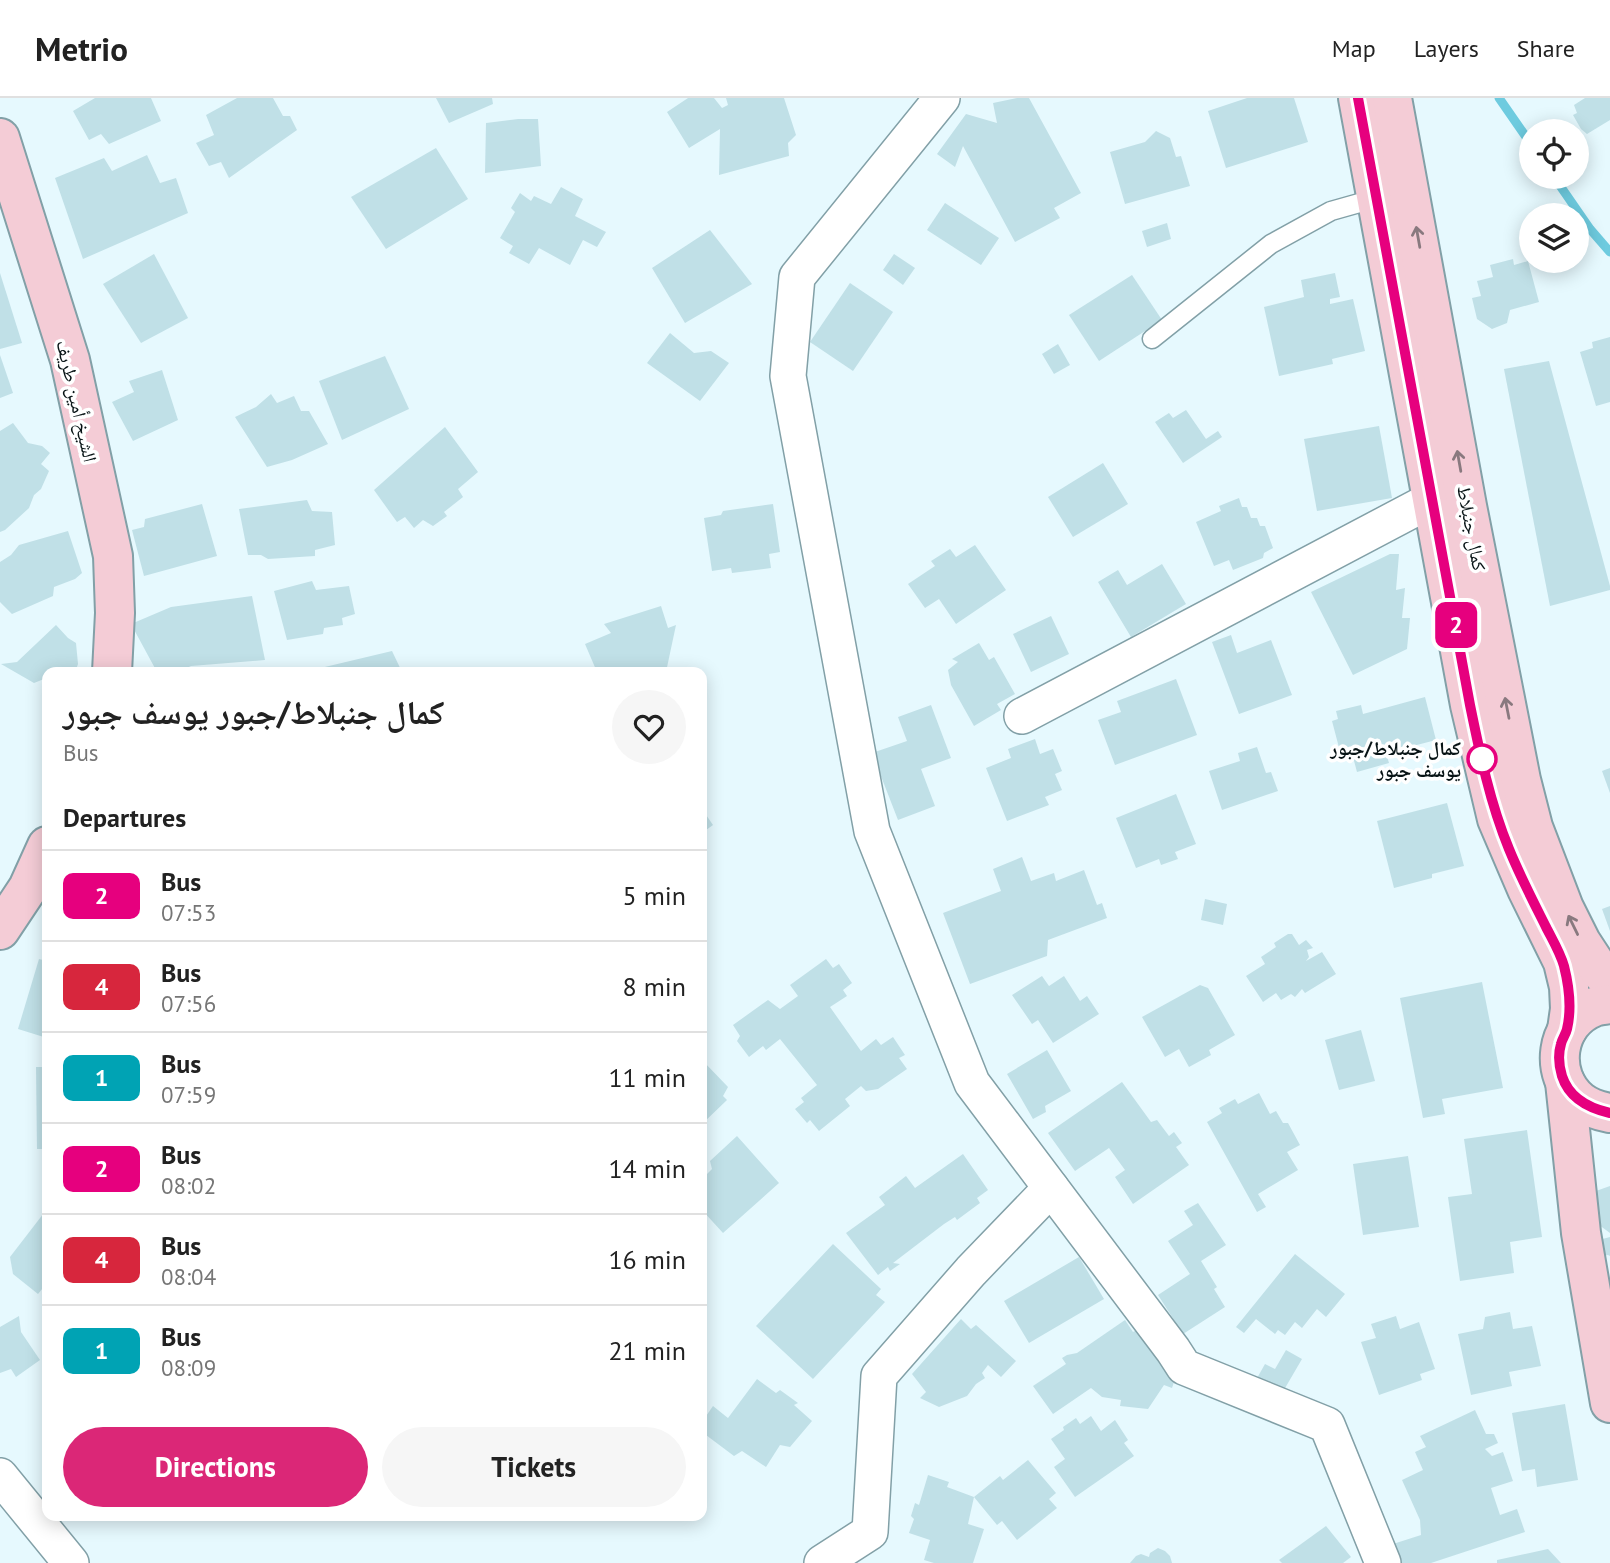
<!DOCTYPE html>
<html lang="en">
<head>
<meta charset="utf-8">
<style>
	:root { --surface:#fff; --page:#f6f6f6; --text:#222; --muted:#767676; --line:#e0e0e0; --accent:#db2777 }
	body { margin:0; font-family:"PT Sans","Noto Naskh Arabic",sans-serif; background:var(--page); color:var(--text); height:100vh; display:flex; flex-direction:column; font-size:26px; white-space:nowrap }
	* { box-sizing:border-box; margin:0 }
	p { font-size:23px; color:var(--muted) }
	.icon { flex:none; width:38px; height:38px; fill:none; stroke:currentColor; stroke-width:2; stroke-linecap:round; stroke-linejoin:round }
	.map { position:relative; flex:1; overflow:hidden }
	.side { position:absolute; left:42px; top:569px; width:665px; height:854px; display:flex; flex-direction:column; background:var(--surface); border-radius:14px; box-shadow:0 4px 18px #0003 }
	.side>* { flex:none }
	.badge { padding:0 14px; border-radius:10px; font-size:24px; line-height:46px }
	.controls { position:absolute; left:1519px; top:21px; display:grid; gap:14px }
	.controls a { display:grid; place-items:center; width:70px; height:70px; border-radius:50%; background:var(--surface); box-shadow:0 4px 18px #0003; font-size:35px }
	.map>.badge { position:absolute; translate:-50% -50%; box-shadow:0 0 0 4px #fff }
	h2 { padding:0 21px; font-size:26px; line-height:63px }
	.round { display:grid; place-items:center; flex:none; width:74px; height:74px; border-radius:37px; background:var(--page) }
	.overview { display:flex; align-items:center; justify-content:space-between; height:119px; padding:0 21px }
	h1 { font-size:33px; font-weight:700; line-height:52px }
	.primary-button { display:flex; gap:14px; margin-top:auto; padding:14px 21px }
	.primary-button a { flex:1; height:80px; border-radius:42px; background:var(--accent); color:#fff; font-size:28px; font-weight:700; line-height:80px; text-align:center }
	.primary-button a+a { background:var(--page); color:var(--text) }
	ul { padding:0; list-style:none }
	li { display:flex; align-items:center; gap:21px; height:91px; padding:0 21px; border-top:2px solid var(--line) }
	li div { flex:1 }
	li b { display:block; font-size:26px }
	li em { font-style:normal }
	li .badge { min-width:77px; font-weight:700; text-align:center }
	header { display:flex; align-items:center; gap:42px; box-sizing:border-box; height:98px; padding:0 35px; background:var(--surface); border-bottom:2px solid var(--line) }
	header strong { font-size:33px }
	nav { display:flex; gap:38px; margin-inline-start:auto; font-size:24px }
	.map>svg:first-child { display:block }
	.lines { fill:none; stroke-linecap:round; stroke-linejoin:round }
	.stream { stroke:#6ecbdf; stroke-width:9 }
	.building { fill:#c0e0e7 }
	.lane-casing { stroke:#82a0a7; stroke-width:21 }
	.street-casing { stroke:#82a0a7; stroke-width:38 }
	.secondary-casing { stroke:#82a0a7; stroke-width:42 }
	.lane { stroke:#fff; stroke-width:18 }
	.street { stroke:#fff; stroke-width:35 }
	.secondary { stroke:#f4ccd6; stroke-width:38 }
	.oneway { stroke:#89797f }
	.line-casing { stroke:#fff; stroke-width:16 }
	.line { stroke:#e6007e; stroke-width:10 }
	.stop-dot { fill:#fff; stroke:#e6007e; stroke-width:3.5 }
	.labels { text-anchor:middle; stroke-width:7; stroke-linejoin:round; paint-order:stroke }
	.street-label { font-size:19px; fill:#071315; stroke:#fff }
	.stop-label { font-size:19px; font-weight:bold; fill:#071315; stroke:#fff; text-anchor:end }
</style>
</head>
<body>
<header>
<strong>Metrio</strong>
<nav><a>Map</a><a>Layers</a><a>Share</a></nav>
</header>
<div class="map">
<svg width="1610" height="1465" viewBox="0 0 1610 1465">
	<rect width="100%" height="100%" fill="#e6f9fe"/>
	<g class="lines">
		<!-- stream -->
		<g class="stream">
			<polyline points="1499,0 1531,46"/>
			<polyline points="1554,79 1590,131 1610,154"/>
		</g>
	</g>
	<!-- building -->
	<g class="building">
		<polygon points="95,0 151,0 161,23 109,46 101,36 89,42 73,13"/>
		<polygon points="237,0 273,0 283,18 290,18 297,32 229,80 221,64 209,68 196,45 214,37 206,17"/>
		<polygon points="436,0 492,0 493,6 449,25"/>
		<polygon points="688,0 714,0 722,10 728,7 726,0 784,0 796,37 788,45 789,58 719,77 720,31 689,50 667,14"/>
		<polygon points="1017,0 1029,0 1081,95 1054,110 1060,120 1015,144 963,48 955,69 937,56 966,16 997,25 993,5"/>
		<polygon points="1247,0 1294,0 1308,44 1226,70 1208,13"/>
		<polygon points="1585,0 1610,0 1610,22 1587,36 1581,31 1573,17 1577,15 1574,7"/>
		<polygon points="518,21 538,21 541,68 485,75 486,25"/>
		<polygon points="1156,33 1170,40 1176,59 1181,58 1190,88 1125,106 1110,54 1145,44"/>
		<polygon points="436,50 468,101 386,151 351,99"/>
		<polygon points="147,57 160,85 176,80 188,115 83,161 55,80 104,60 112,73"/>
		<polygon points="561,89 583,101 575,118 606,134 597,149 583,142 570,167 539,150 529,166 509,155 513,148 500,140 515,114 511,110 520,95 531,103 534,98 551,106"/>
		<polygon points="945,105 999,140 981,167 927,132"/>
		<polygon points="1167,125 1171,141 1147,149 1142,133"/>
		<polygon points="710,132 752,186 685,225 652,170"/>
		<polygon points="154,156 188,220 141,245 103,186"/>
		<polygon points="894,156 915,170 903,187 883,172"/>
		<polygon points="1513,161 1514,167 1528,163 1539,204 1510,212 1507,225 1492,231 1477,221 1472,200 1481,198 1477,183 1493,179 1490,167"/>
		<polygon points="0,175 22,245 0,251"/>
		<polygon points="1335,175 1340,199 1330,201 1330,206 1353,201 1365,253 1332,261 1333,266 1279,278 1264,209 1304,199 1301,182"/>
		<polygon points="1132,177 1162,222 1099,263 1069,217"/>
		<polygon points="850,185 893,214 853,273 810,244"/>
		<polygon points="670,235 694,255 711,253 729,265 700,303 647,265"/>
		<polygon points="1610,239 1610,304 1596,308 1580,254 1593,250 1592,244"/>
		<polygon points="1058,246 1070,267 1054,276 1042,256"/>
		<polygon points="0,257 13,295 0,300"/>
		<polygon points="385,258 409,311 342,342 319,283"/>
		<polygon points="1549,263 1610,488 1610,492 1550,508 1504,271"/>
		<polygon points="162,272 178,322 133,343 112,304 134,294 129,283"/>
		<polygon points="271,296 277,305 294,298 301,313 309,313 328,346 292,362 267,369 235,319 256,309"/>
		<polygon points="1186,312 1206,341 1218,333 1222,339 1183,365 1155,324 1169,315 1173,320"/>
		<polygon points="13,325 28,345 42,348 50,355 41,366 49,373 41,391 34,397 29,410 5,432 0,434 0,333"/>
		<polygon points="1379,328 1392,400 1317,413 1304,341"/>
		<polygon points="445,329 478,374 458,391 463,399 444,414 447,418 433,428 423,422 414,430 405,419 397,424 374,392"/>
		<polygon points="1103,365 1128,406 1073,439 1048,399"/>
		<polygon points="1239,400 1242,409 1247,409 1251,420 1257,420 1260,428 1265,428 1273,450 1264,455 1263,460 1233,472 1229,462 1214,468 1196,424 1221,413 1219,408"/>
		<polygon points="307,402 312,413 332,414 335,447 315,452 315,458 268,461 261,457 248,457 239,411"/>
		<polygon points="202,406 217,458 144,478 132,432 144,429 145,421"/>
		<polygon points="773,406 780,454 769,456 771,470 732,475 731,470 712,473 704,420 721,417 723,413"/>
		<polygon points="68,433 82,475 75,481 54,489 53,498 12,516 0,504 0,464 11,457 19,447"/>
		<polygon points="975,447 1006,492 956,526 939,501 925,510 908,486 935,468 931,463 950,451 956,459"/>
		<polygon points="1390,456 1399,456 1396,492 1405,490 1402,520 1410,520 1407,551 1353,577 1311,494"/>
		<polygon points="1162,466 1186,506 1131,539 1098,484 1118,472 1127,487"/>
		<polygon points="312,483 316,492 349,488 355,516 342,520 343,527 324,530 323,536 287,542 274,493"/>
		<polygon points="252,498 265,562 191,568 178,574 157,574 131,526 171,509"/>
		<polygon points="661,508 668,530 676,527 666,574 597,574 585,546 611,535 604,526"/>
		<polygon points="1051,518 1069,556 1031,574 1013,536"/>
		<polygon points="56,527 68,540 76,545 78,566 75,574 47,574 47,583 44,581 34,585 1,566 17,564"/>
		<polygon points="1231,537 1237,555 1271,542 1292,597 1239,616 1212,544"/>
		<polygon points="979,545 989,562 994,559 1015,596 997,606 1001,612 974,628 951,587 948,572 958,564 952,561"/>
		<polygon points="392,553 402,574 309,574 308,573"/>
		<polygon points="1176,581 1197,637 1115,667 1098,622 1121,614 1117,603"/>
		<polygon points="1425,599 1436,642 1386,655 1389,665 1357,674 1353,659 1342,661 1332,623 1338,621 1336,613 1361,607 1363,616"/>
		<polygon points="931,607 951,660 921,671 935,708 898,722 872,655 907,643 898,619"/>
		<polygon points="1035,641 1040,656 1053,651 1062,673 1055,676 1062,692 1045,699 1049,707 1007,723 986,670 1011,660 1008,651"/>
		<polygon points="1257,649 1266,675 1271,674 1278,693 1222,712 1209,673 1240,663 1238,655"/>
		<polygon points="1610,670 1610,695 1602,673"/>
		<polygon points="1176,696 1196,746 1175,754 1178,761 1161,767 1159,761 1136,770 1116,720"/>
		<polygon points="1447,705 1464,768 1432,776 1432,780 1394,790 1377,723"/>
		<polygon points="702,711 713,727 702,735"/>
		<polygon points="1022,759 1031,783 1054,775 1056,783 1084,772 1097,807 1102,805 1107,820 1048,842 1047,858 970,886 943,815 1001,793 993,771"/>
		<polygon points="1205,801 1227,806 1223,827 1201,822"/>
		<polygon points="1610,808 1610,833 1602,811"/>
		<polygon points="1288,836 1292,836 1299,847 1306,842 1313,850 1307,852 1309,859 1306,863 1322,854 1336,876 1305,895 1302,891 1295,899 1291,896 1281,902 1276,895 1263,904 1246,878 1265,866 1261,859 1276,849 1274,845"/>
		<polygon points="39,861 47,863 47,940 18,931"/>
		<polygon points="826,861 833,870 839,866 852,885 843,892 847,898 830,909 861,953 876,941 881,947 893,939 905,957 899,960 907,971 878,991 866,993 861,988 845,1001 850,1008 819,1033 810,1022 807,1025 795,1011 804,1004 801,1000 817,987 780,941 766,952 763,948 749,959 737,943 740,938 733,927 768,902 780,911 798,898 790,887"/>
		<polygon points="1042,878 1049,888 1064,878 1080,903 1087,898 1099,916 1053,945 1038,922 1032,926 1012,897"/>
		<polygon points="1482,884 1503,990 1442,1001 1445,1016 1423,1020 1400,900"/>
		<polygon points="1200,887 1208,890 1235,937 1209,952 1211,957 1189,969 1179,951 1165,959 1142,919"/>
		<polygon points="1361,932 1375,983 1339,992 1325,942"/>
		<polygon points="1047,952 1071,993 1045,1008 1046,1014 1033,1021 1007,976"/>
		<polygon points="702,962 728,989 723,998 727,1002 702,1026"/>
		<polygon points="36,969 47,969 47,1051 37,1051"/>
		<polygon points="1122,984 1151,1024 1157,1022 1169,1038 1174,1034 1182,1045 1176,1049 1189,1067 1133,1106 1115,1079 1125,1072 1109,1050 1075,1073 1048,1035"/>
		<polygon points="1259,995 1270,1016 1276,1013 1283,1025 1288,1025 1300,1047 1287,1054 1298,1072 1258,1096 1266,1109 1257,1114 1207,1024 1222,1015 1219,1010 1235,1001 1238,1006"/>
		<polygon points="1527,1032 1542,1139 1510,1144 1514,1175 1460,1183 1448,1099 1472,1096 1464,1041"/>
		<polygon points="737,1038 779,1085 723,1135 702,1112 702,1081 712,1071 710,1063"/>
		<polygon points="963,1056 988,1092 977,1100 980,1105 957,1122 955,1119 944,1126 893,1165 900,1166 890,1173 888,1169 878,1177 846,1135 885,1107 879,1099 906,1078 915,1090"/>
		<polygon points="1408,1058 1419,1129 1363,1137 1353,1066"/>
		<polygon points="1610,1088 1610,1135 1591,1121 1582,1098"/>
		<polygon points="1198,1105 1226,1147 1201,1163 1217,1189 1214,1191 1225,1209 1183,1236 1158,1197 1190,1176 1168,1143 1193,1127 1184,1113"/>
		<polygon points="47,1111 47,1185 38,1196 13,1176 10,1159"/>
		<polygon points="1610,1139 1610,1158 1608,1157 1593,1159 1591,1144"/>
		<polygon points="833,1146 881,1191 876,1197 885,1204 813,1281 756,1228"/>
		<polygon points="1295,1156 1345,1196 1326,1219 1317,1211 1302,1230 1295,1224 1285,1237 1278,1232 1275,1236 1256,1221 1244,1235 1236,1229"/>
		<polygon points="1079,1159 1104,1201 1029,1245 1004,1203"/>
		<polygon points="1510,1214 1513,1231 1532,1228 1541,1268 1509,1274 1512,1288 1471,1297 1458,1236 1483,1231 1485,1219"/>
		<polygon points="19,1218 21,1234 40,1262 16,1279 11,1271 0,1275 0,1229"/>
		<polygon points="1396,1218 1400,1231 1419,1224 1435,1271 1420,1276 1422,1282 1379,1297 1361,1244 1376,1240 1371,1226"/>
		<polygon points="961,1221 971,1231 976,1227 1016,1263 1001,1279 988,1267 982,1275 985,1280 976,1286 967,1298 939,1309 920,1300 926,1294 912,1276"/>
		<polygon points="1125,1222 1133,1234 1137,1232 1141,1239 1155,1243 1177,1275 1172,1290 1164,1287 1148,1311 1120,1308 1121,1302 1102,1299 1091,1290 1053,1316 1033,1288 1066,1266 1062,1260 1067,1257 1077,1255"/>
		<polygon points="1286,1252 1302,1261 1281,1297 1256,1282 1265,1266 1275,1271"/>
		<polygon points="757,1281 776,1295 780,1292 798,1305 794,1307 812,1323 790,1349 780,1347 766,1369 742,1353 734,1358 702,1334 702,1324 713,1308 728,1320"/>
		<polygon points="1565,1306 1578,1382 1537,1389 1535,1371 1522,1373 1512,1315"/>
		<polygon points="1475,1312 1486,1336 1494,1336 1498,1345 1485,1351 1492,1358 1503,1354 1513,1383 1491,1390 1500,1417 1517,1411 1525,1434 1431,1465 1399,1465 1393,1446 1421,1437 1420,1422 1402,1382 1423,1372 1415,1354 1426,1349 1420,1338"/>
		<polygon points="1091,1318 1101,1333 1115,1322 1128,1342 1124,1345 1134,1358 1075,1399 1054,1369 1065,1361 1051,1341 1064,1332 1063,1329 1076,1320 1080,1326"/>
		<polygon points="1028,1362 1056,1395 1049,1401 1057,1410 1017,1442 1002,1423 997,1427 974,1399 1000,1378 1003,1382"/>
		<polygon points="928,1377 949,1384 947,1389 974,1399 968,1426 984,1431 973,1465 934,1465 924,1462 930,1442 909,1435 914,1421 911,1418 915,1405 919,1407"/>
		<polygon points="1326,1428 1351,1459 1343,1465 1282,1465 1279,1462"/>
		<polygon points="1158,1450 1165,1453 1170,1458 1172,1465 1130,1465 1136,1458 1141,1456 1149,1459 1150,1455"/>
		<polygon points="1548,1451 1561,1465 1497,1465 1497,1462"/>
	</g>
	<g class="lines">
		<!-- lane casing -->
		<g class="lane-casing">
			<polyline id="lane" points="1152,241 1271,146 1331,113 1377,100"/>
		</g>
		<!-- street casing -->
		<g class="street-casing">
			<g id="street">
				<polyline points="942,0 797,179 788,278 872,733 972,985 1173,1252 1184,1269 1327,1327 1383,1465"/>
				<polyline points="1022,618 1433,401"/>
				<polyline points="0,1378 71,1465"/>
				<polyline points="822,1465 870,1434 879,1278 971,1173 1051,1090"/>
			</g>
		</g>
		<!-- secondary casing -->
		<g class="secondary-casing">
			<g id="secondary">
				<polyline points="1358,0 1470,607 1497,721 1527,791 1563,864 1569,889 1570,911 1567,932"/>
				<polyline points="1392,0 1467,408 1521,682 1533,729 1564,810 1581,844 1600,873 1610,884"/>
				<polyline points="0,40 70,262 113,458 115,515 112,574"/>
				<polyline points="0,832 28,790 47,748"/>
				<path d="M 1610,906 C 1605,907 1599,907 1594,909 C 1555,924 1548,977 1580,1003 C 1589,1010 1599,1013 1610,1015"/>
				<polyline points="1565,984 1581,1135 1610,1305"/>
			</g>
		</g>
		<!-- lane -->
		<use href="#lane" class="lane"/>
		<!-- street -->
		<use href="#street" class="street"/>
		<!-- secondary -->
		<use href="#secondary" class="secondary"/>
	</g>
	<!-- one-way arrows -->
	<defs><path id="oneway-shaft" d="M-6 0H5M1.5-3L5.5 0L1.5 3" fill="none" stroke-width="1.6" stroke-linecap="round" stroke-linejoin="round" transform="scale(1.75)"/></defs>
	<g class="oneway">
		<use href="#oneway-shaft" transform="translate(1418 139) rotate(-100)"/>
		<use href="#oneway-shaft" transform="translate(1459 363) rotate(-100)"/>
		<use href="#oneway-shaft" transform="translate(1507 610) rotate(-101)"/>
		<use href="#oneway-shaft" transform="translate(1573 827) rotate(-116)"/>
	</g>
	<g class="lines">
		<!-- line casing -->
		<g class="line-casing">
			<path id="line" d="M 1358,0 L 1470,607 C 1480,656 1490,705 1509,751 C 1520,778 1533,803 1546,829 C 1552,841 1560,854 1564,868 C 1569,888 1572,910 1567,931 C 1566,936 1562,941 1561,946 C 1558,956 1559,968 1562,978 C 1569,1000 1588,1010 1610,1015"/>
		</g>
		<!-- line -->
		<use href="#line" class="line"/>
	</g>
	<!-- markers -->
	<circle class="stop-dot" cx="1482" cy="661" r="14"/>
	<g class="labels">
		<!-- street labels -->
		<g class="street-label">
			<text transform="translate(77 303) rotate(77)" y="7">الشيخ أمين طريف</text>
			<text transform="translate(1472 430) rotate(79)" y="7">كمال جنبلاط</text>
		</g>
		<!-- stop labels -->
		<g class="stop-label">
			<text x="1461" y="657">كمال جنبلاط/جبور<tspan x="1461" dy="22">يوسف جبور</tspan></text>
		</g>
	</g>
</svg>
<div class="controls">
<a><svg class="icon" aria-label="locate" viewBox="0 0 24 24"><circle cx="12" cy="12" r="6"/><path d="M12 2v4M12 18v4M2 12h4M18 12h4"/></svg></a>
<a><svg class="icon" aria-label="layers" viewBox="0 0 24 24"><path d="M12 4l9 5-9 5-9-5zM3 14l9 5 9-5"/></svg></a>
</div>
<b class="badge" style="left:1456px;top:527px;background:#e6007e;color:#fff">2</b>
<section class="side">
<div class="overview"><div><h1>كمال جنبلاط/جبور يوسف جبور</h1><p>Bus</p></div><a class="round"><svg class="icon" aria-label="heart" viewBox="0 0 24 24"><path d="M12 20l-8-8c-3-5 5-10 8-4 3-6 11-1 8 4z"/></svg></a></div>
<h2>Departures</h2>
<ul>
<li><span class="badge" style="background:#e6007e;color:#fff">2</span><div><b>Bus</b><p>07:53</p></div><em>5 min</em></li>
<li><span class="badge" style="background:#d7263d;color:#fff">4</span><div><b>Bus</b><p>07:56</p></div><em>8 min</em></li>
<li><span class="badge" style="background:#00a3b4;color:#fff">1</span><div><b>Bus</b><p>07:59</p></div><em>11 min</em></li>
<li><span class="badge" style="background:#e6007e;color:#fff">2</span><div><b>Bus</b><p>08:02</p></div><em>14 min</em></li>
<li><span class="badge" style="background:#d7263d;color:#fff">4</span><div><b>Bus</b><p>08:04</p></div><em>16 min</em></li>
<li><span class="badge" style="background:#00a3b4;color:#fff">1</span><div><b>Bus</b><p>08:09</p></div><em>21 min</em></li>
</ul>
<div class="primary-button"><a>Directions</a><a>Tickets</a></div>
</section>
</div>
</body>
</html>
